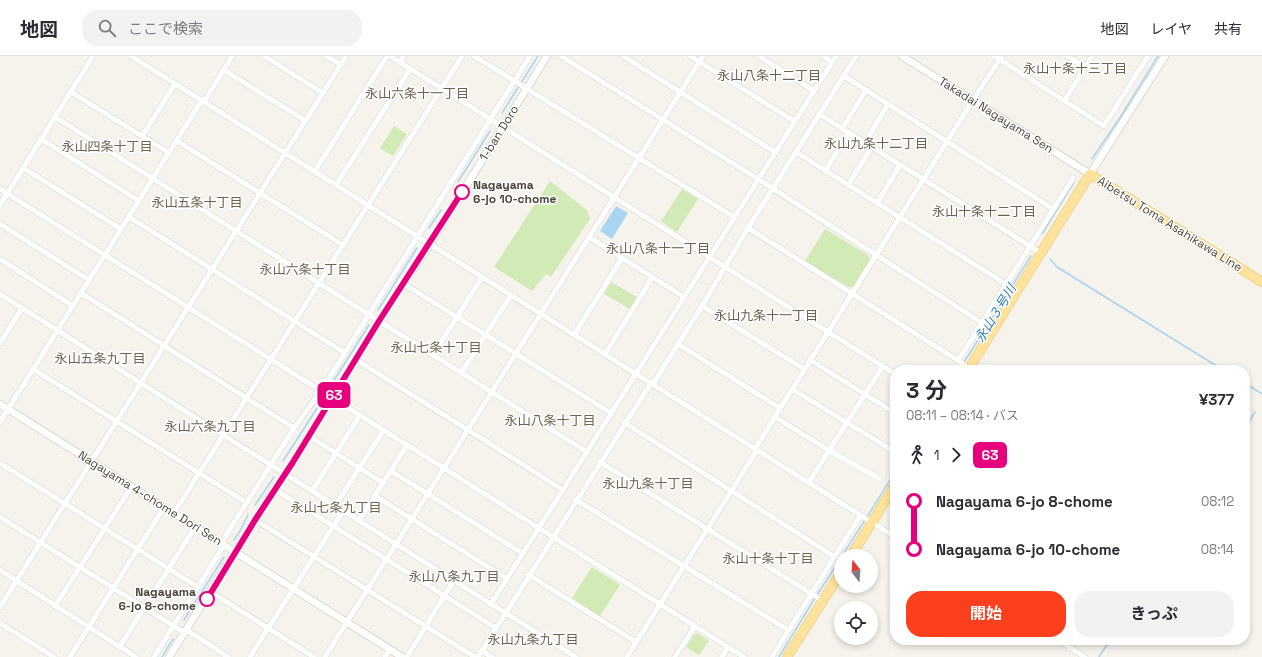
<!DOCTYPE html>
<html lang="ja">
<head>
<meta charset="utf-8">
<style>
	:root { --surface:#fff; --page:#f2f2f3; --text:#2b2b33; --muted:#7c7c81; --line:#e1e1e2; --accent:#fc3f1d }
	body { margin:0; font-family:"Space Grotesk","Noto Sans JP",sans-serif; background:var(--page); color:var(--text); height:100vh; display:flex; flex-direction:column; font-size:15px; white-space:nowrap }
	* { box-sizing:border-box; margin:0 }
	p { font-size:13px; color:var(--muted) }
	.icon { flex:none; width:22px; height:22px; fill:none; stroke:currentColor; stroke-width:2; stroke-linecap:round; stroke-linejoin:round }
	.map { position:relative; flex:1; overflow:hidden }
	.details { position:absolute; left:890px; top:309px; width:360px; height:280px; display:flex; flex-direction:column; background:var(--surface); border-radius:16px; box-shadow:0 2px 6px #0003 }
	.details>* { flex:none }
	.badge { padding:0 8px; border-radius:6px; font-size:14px; line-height:26px }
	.needle { width:26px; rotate:343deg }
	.buttons { position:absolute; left:834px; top:493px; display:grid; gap:8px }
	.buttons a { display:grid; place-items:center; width:44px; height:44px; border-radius:50%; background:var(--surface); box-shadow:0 2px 6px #0003; font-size:20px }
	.map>.badge { position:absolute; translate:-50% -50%; box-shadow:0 0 0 2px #fff }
	.legs { display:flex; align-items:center; gap:6px; height:44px; padding:0 16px; font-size:13px }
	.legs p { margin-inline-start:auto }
	.headline { display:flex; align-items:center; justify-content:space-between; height:68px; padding:0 16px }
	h1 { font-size:22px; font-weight:700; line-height:30px }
	.action { display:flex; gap:8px; margin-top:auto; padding:8px 16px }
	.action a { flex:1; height:46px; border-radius:16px; background:var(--accent); color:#fff; font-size:16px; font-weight:700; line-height:46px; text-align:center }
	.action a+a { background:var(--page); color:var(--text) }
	ul { padding:0 16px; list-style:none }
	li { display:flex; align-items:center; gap:14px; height:48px; font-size:15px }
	li i { display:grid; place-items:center; width:6px; height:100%; margin:0 5px; background:currentColor }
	li i::after { content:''; width:10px; height:10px; margin:-5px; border:3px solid; border-radius:50%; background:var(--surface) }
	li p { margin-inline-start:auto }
	li:first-child i { background:linear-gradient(#0000 50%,currentColor 0) }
	li:last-child i { background:linear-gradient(currentColor 50%,#0000 0) }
	header { display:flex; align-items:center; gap:24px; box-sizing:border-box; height:56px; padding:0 20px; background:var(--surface); border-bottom:1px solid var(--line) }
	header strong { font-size:19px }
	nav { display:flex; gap:22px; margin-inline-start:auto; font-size:14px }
	.search { width:280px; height:36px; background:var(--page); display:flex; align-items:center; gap:10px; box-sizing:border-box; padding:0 14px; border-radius:16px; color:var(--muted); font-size:15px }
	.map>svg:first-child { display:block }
	.green { fill:#d2eab5 }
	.water { fill:#a9d4f2 }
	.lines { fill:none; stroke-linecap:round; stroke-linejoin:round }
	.stream { stroke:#a9d4f2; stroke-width:1.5 }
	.minor-casing { stroke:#c2bbae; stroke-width:6 }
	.tertiary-casing { stroke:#c2bbae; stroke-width:8 }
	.primary-casing { stroke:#e6c16a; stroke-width:10 }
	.minor { stroke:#fff; stroke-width:5.5 }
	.tertiary { stroke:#fff; stroke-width:7 }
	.primary { stroke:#ffe39c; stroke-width:9 }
	.line-1-casing { stroke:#fff; stroke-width:9 }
	.line-1 { stroke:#e6007e; stroke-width:6 }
	.stop-1-dot { fill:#fff; stroke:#e6007e; stroke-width:2 }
	.labels { text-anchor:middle; stroke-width:3; stroke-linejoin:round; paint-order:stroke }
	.street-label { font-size:12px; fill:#4b4439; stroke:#fff }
	.stop-label { font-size:12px; font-weight:bold; fill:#4b4439; stroke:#fff; text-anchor:start }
	.neighbourhood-label { font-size:13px; fill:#6e6250; stroke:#fff }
	.water-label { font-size:13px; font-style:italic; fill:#2e7ab2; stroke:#fff }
</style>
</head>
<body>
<header>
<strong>地図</strong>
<div class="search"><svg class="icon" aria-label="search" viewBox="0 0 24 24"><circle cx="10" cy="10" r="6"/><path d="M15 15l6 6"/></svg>ここで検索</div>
<nav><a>地図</a><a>レイヤ</a><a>共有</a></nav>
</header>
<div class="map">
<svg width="1262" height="601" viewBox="0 0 1262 601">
	<rect width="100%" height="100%" fill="#f6f3ec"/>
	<!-- green -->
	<g class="green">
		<polygon points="394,70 407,78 393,100 380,92"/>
		<polygon points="550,125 587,154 590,163 551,221 546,218 532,235 494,211"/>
		<polygon points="682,133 698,143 677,176 661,165"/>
		<polygon points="825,173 868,199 870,205 853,231 848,231 805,205"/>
		<polygon points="611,226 637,241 630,253 604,238"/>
		<polygon points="592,511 620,529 600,560 572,542"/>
		<polygon points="697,577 709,585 699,599 686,591 694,579"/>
	</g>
	<!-- water -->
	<polygon class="water" points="616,150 628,157 612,183 600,175"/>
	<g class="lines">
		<!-- stream -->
		<g class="stream">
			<polyline points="521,27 538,0"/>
			<polyline points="502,57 519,30"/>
			<polyline points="1092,103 1121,60 1158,0"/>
			<polyline points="458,126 490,75"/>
			<polyline points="429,172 441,154"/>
			<polyline points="1042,178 1074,126"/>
			<polyline points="1050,203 1057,211 1223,314"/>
			<polyline points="1012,230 1031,200"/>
			<polyline points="378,254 417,192"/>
			<polyline points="988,269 1010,233"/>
			<polyline points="964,306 986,272"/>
			<polyline points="959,314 962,309"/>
			<polyline points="1245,327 1262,338"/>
			<polyline points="331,329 369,269"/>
			<polyline points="1245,372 1255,356"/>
			<polyline points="283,405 321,346"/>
			<polyline points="255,449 274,421"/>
			<polyline points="867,461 895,416"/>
			<polyline points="234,484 240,475 248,459"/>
			<polyline points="842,500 865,464"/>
			<polyline points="817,539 841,502"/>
			<polyline points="184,564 224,501"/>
			<polyline points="162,601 173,583"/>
			<polyline points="779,601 815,542"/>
			<polyline points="1099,601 1110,584"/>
		</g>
		<!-- minor casing -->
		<g class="minor-casing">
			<g id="minor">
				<polyline points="131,0 895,481"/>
				<polyline points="264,0 323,37"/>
				<polyline points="326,0 341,9"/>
				<polyline points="390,0 895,318"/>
				<polyline points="474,0 734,161"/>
				<polyline points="561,0 758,123 993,274"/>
				<polyline points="623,0 775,96"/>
				<polyline points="690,0 794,65"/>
				<polyline points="759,0 814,35"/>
				<polyline points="823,0 832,6"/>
				<polyline points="994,0 1104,70 1148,0"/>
				<polyline points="1067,0 1085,11"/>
				<polyline points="400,6 404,0"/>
				<polyline points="224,14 306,65"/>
				<polyline points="844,20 1053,153"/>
				<polyline points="71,36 169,97"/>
				<polyline points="1065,44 1092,0"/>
				<polyline points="204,46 232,0"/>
				<polyline points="819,58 1041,197"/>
				<polyline points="55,61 587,396"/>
				<polyline points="842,73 866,34"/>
				<polyline points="142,80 175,28"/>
				<polyline points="41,83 139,145"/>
				<polyline points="177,85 343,189"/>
				<polyline points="865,87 888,48"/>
				<polyline points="796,96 1017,235"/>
				<polyline points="23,112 121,173"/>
				<polyline points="315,115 387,0"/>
				<polyline points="825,115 849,77"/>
				<polyline points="336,129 410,13"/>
				<polyline points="848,129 872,91"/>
				<polyline points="0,133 744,601"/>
				<polyline points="877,147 900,109"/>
				<polyline points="0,149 93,0"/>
				<polyline points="129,161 345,297"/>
				<polyline points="0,168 89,224"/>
				<polyline points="748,172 970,312"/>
				<polyline points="589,181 684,241"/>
				<polyline points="0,203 73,250"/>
				<polyline points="404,228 611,357"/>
				<polyline points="81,237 294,372"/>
				<polyline points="0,238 491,548"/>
				<polyline points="702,250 804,313"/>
				<polyline points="574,279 622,202"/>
				<polyline points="0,287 22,252"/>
				<polyline points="678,288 780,352"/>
				<polyline points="605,298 652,222"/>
				<polyline points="433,299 482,221"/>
				<polyline points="355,303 563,434"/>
				<polyline points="810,304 895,357"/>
				<polyline points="958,305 1073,122"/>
				<polyline points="33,313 247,447"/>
				<polyline points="461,317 511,239"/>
				<polyline points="653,328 702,250 748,172 856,0"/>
				<polyline points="792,333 895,396"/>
				<polyline points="775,361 830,395 880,423"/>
				<polyline points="0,366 202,44"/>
				<polyline points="625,367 835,501"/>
				<polyline points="309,380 383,427"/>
				<polyline points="755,393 973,44 1002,0"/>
				<polyline points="600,406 823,545"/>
				<polyline points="0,407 198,531"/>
				<polyline points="391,415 522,497"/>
				<polyline points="809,426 883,310"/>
				<polyline points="274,433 496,572"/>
				<polyline points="312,435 360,359"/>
				<polyline points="375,440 506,522"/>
				<polyline points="576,444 788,574"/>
				<polyline points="335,450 383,375"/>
				<polyline points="174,457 462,0"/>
				<polyline points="0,461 185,577"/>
				<polyline points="255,464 475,601"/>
				<polyline points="359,465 407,389"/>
				<polyline points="221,487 294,372 321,335 530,0"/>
				<polyline points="0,514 136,601"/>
				<polyline points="529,519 636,586"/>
				<polyline points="211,536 314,601"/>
				<polyline points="55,550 132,430"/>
				<polyline points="0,551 346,0"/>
				<polyline points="0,567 54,601"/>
				<polyline points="187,574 228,601"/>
				<polyline points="1058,584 1085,601"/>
				<polyline points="120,590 195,471"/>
				<polyline points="482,595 492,601"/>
				<polyline points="70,601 164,451"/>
				<polyline points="154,601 224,489"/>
				<polyline points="250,601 343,455"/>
				<polyline points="325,601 703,0"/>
				<polyline points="385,601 390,593"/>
				<polyline points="407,601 454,524"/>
				<polyline points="478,601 651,327"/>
				<polyline points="576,601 491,548 836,0"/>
				<polyline points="627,601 757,394"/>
				<polyline points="675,601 695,570"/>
				<polyline points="722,601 728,591"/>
				<polyline points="772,601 860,460"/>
			</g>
		</g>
		<!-- tertiary casing -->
		<g class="tertiary-casing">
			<g id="tertiary">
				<polyline points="902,0 1090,118 1165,0"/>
				<polyline points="0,348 402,601"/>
				<polyline points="169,601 274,433 285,418 379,265 430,188 547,0"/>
			</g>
		</g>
		<!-- primary casing -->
		<g class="primary-casing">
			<g id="primary">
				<polyline points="968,314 1090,118 1262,226"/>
				<polyline points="851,500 895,429"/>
				<polyline points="787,601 841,516"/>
			</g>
		</g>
		<!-- minor -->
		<use href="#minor" class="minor"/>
		<!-- tertiary -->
		<use href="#tertiary" class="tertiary"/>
		<!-- primary -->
		<use href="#primary" class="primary"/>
	</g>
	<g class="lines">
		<!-- line-1 casing -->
		<g class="line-1-casing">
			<polyline id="line-1" points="207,543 255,464 293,406 379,265 462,136"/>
		</g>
		<!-- line-1 -->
		<use href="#line-1" class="line-1"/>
	</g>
	<!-- markers -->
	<g class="stop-1-dot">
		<circle cx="462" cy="136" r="7"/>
		<circle cx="207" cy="543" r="7"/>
	</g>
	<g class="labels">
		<!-- street labels -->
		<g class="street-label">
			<text transform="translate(996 59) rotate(32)" y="4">Takadai Nagayama Sen</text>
			<text transform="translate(499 77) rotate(-58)" y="4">1-ban Doro</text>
			<text transform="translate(1170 168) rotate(32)" y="4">Aibetsu Toma Asahikawa Line</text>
			<text transform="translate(150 442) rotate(32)" y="4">Nagayama 4-chome Dori Sen</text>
		</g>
		<!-- stop labels -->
		<g class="stop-label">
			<text x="473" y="133">Nagayama<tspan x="473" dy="14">6-jo 10-chome</tspan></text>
			<text x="196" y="540" text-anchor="end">Nagayama<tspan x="196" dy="14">6-jo 8-chome</tspan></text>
		</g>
		<!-- neighbourhood labels -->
		<g class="neighbourhood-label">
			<text x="1075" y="17">永山十条十三丁目</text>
			<text x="769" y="24">永山八条十二丁目</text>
			<text x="417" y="42">永山六条十一丁目</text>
			<text x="876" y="92">永山九条十二丁目</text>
			<text x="107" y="95">永山四条十丁目</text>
			<text x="197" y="151">永山五条十丁目</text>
			<text x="984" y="160">永山十条十二丁目</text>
			<text x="658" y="197">永山八条十一丁目</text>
			<text x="305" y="218">永山六条十丁目</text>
			<text x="766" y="264">永山九条十一丁目</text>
			<text x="436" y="296">永山七条十丁目</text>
			<text x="100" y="307">永山五条九丁目</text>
			<text x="550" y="369">永山八条十丁目</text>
			<text x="210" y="375">永山六条九丁目</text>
			<text x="648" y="432">永山九条十丁目</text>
			<text x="336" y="456">永山七条九丁目</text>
			<text x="768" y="507">永山十条十丁目</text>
			<text x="454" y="525">永山八条九丁目</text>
			<text x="533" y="588">永山九条九丁目</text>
		</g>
		<!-- water labels -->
		<g class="water-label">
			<text transform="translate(995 257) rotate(-58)" y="5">永山３号川</text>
		</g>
	</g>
</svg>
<div class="buttons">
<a><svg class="needle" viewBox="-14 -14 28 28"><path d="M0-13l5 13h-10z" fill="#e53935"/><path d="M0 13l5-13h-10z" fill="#7c7c81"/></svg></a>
<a><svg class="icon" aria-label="locate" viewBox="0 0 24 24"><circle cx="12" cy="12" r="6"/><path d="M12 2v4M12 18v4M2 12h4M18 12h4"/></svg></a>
</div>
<b class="badge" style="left:334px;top:339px;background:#e6007e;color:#fff">63</b>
<section class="details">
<div class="headline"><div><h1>3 分</h1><p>08:11 – 08:14 · バス</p></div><b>¥377</b></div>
<div class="legs"><svg class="icon" aria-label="walk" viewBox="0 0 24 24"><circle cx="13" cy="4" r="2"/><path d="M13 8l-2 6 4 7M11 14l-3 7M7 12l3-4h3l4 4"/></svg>1<svg class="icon" aria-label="forward" viewBox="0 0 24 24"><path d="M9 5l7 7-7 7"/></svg><b class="badge" style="background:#e6007e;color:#fff">63</b></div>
<ul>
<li><i style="color:#e6007e"></i><b>Nagayama 6-jo 8-chome</b><p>08:12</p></li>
<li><i style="color:#e6007e"></i><b>Nagayama 6-jo 10-chome</b><p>08:14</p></li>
</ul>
<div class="action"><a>開始</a><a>きっぷ</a></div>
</section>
</div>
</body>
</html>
